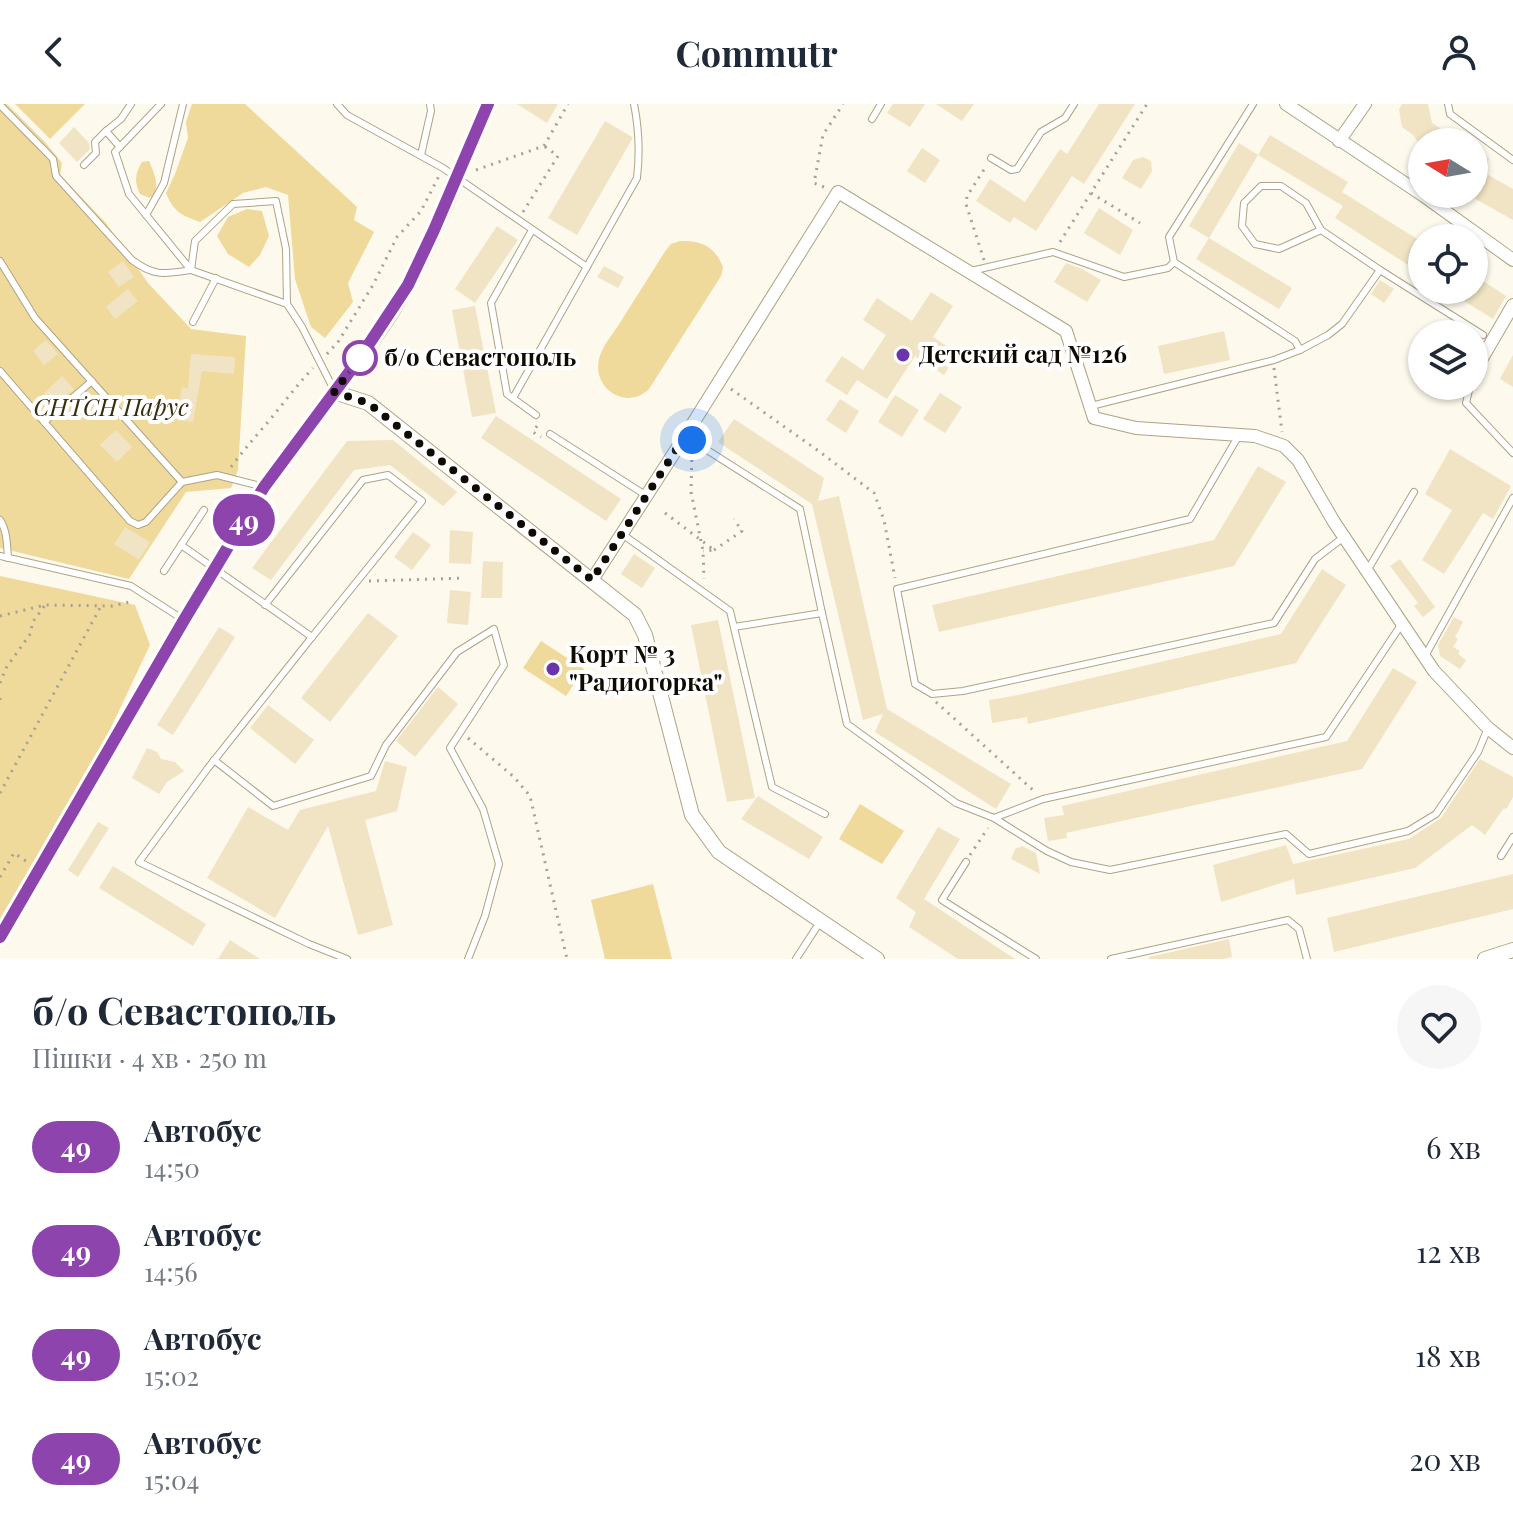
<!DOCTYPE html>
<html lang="uk">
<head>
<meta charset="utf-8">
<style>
	:root { --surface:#fff; --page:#f6f6f7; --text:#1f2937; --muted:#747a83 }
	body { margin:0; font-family:"Playfair Display",serif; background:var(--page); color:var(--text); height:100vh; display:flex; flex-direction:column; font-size:30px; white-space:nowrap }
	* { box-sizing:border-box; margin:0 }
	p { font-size:26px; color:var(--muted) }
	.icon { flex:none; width:44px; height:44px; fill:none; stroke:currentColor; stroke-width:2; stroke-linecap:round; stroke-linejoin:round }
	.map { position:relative; height:855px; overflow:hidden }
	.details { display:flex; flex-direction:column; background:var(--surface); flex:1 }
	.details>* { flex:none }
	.badge { padding:0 16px; border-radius:26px; font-size:28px; line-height:52px }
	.needle { width:52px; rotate:281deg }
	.tools { position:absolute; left:1408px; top:24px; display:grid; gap:16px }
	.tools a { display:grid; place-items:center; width:80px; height:80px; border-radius:50%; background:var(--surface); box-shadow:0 2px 6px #0004; font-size:40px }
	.you { position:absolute; width:40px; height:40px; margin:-20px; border:6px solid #fff; border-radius:50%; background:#1a73e8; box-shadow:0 0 0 12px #1a73e833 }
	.map>.badge { position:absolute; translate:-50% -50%; box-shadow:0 0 0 4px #fff }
	.round { display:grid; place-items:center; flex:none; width:84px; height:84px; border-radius:42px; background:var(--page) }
	.overview { display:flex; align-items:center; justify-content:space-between; height:136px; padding:0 32px }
	h1 { font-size:38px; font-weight:700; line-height:60px }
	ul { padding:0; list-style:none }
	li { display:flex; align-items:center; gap:24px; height:104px; padding:0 32px }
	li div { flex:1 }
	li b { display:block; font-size:30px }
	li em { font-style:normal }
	li .badge { min-width:88px; font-weight:700; text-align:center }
	header { display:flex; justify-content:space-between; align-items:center; height:104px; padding:0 32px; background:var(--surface); font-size:36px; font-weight:700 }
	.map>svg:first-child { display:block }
	.green { fill:#efd99b }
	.building { fill:#f0e4c4 }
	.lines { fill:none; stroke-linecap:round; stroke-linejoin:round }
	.service-casing { stroke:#aea384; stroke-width:8 }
	.minor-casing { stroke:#aea384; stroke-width:14 }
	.tertiary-casing { stroke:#aea384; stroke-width:16 }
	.path { stroke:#a5a196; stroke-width:3; stroke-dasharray:2 6; stroke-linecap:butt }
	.service { stroke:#fff; stroke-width:6 }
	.minor { stroke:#fff; stroke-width:12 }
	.tertiary { stroke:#fff; stroke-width:14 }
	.line-casing { stroke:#fff; stroke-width:18 }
	.line { stroke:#8e44ad; stroke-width:12 }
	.walk { stroke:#0f0b03; stroke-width:8; stroke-dasharray:0 14.4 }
	.poi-dot { fill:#6b34ab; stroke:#fff; stroke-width:3 }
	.stop-dot { fill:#fff; stroke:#8e44ad; stroke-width:4 }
	.labels { text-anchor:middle; stroke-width:8; stroke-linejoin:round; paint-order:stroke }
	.poi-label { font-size:24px; font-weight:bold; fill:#0f0b03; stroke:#fff; text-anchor:start }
	.stop-label { font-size:24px; font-weight:bold; fill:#0f0b03; stroke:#fff; text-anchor:start }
	.park-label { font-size:24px; font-style:italic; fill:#372c0b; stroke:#fff }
</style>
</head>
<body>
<header><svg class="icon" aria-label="back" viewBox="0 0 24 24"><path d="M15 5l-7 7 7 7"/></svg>Commutr<svg class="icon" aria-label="person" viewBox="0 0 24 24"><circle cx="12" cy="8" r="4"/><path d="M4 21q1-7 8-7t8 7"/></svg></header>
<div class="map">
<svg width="1513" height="855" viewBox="0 0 1513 855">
	<rect width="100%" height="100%" fill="#fdf9ec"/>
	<!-- green -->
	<g class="green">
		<polygon points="0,0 7,0 45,38 62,59 60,71 106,119 148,179 191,225 246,232 238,366 231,384 186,388 129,475 0,444"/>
		<polygon points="15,0 85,0 50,35"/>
		<path d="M 192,0 L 245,0 L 357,103 L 354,116 L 374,128 L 348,179 L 353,198 L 325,234 L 311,223 L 295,175 L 288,91 L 266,83 L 243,89 L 200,118 C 182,111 174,109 166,89 L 175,70 L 188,34 L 186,18 Z"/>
		<path d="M 149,57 C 154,69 162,85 150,94 L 140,90 C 134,78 135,69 142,58 Z"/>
		<polygon points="247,105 262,107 269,132 260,151 249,163 228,150 217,132 228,113"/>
		<path d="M 680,137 C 702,136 715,143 723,163 L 721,172 L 649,285 C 627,307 592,285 599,255 C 602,243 611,232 618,222 C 633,198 649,173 664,149 L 671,140 Z"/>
		<polygon points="0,472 135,501 150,541 63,725 0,821"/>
		<polygon points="541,537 584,565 566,592 523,564"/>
		<polygon points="860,700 904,727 882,760 839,735"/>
		<polygon points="653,780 672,855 605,855 591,796"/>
	</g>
	<!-- building -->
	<g class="building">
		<polygon points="517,0 558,0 547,19"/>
		<polygon points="893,0 925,0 910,23 887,9"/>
		<polygon points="936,0 974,0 962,17"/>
		<polygon points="1099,0 1135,0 1084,80 1072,72 1036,127 1014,113 1010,119 976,97 990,75 1025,98 1060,45 1067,50"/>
		<polygon points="1402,0 1428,0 1432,19 1462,38 1418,38 1413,31 1402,23 1399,5"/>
		<polygon points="605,17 632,33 632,35 577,131 548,114"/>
		<polygon points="74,23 89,39 90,45 77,58 59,39"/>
		<polygon points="1270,31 1348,78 1342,88 1422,138 1422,170 1335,114 1343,102 1258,51"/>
		<polygon points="1239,39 1258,51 1209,134 1189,122"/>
		<polygon points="922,44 940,56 925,79 907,67"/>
		<polygon points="1474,46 1489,55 1483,68 1513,85 1513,116 1474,94"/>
		<polygon points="1143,53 1151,57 1152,67 1141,85 1122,74 1133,56"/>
		<polygon points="1099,104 1133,126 1120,151 1084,129"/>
		<polygon points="497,122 518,136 475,199 455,185"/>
		<polygon points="1209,134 1292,184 1279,205 1196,155"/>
		<polygon points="123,157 134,173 119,183 108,168"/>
		<polygon points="1066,159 1082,165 1101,176 1087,198 1054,178"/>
		<polygon points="604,162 624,173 618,184 597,173"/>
		<polygon points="1474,171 1506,192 1493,215 1447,186 1474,186"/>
		<polygon points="1380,176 1394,185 1384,199 1371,190"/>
		<polygon points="128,185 138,197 115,215 106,203"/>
		<polygon points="931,188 953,202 933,233 957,249 944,271 915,252 887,295 857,276 847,291 825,277 842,252 863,266 886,231 863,216 877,194 912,217"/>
		<polygon points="475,202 496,309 472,313 452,206"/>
		<polygon points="1224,227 1230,256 1164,270 1158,242"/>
		<polygon points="46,236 58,250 44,261 33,247"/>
		<polygon points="191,250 235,253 234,270 202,267 193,318 176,316 182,283 188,284"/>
		<polygon points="1513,251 1513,283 1500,275"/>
		<polygon points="62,272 74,285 55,301 44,289"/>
		<polygon points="940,289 962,303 945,329 923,315"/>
		<polygon points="895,291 919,306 902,333 878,318"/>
		<polygon points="840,295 859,307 846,329 826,316"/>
		<polygon points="496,312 621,395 606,417 481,334"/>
		<polygon points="734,315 824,374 818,397 839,392 887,605 1011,680 996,705 875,628 883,610 863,616 812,400 718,338"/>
		<polygon points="116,326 132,343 117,358 100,341"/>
		<polygon points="393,336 457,388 443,402 390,361 354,366 271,476 252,464 347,337"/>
		<polygon points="1450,345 1511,382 1493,415 1483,409 1444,470 1422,456 1452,406 1425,390"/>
		<polygon points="1258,362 1286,378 1234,462 939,528 932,501 1214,436"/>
		<polygon points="125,423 150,438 139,456 114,440"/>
		<polygon points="450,426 473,428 471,460 449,459"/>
		<polygon points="413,428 431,441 412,466 394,453"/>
		<polygon points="634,450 655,464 642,484 621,470"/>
		<polygon points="1400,455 1435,503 1423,513 1414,502 1418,499 1390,462"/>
		<polygon points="483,457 503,458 502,494 481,494"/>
		<polygon points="1322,465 1346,481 1296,559 1028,620 1027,613 992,619 989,596 1023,590 1281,530"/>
		<polygon points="450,486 471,488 468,521 447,519"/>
		<polygon points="368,509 398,532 330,618 301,594"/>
		<polygon points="1454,513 1463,518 1455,533 1458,535 1453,543 1460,547 1458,550 1466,556 1460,565 1440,552 1438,541"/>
		<polygon points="718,516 755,694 727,698 691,521"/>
		<polygon points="219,523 235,533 173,631 157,621"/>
		<polygon points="1393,564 1417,578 1362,665 1066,729 1067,734 1048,737 1044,714 1064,711 1062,702 1347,637"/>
		<polygon points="438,583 458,600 415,653 396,637"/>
		<polygon points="268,601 314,636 295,660 250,624"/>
		<polygon points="147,644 157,648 161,655 175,658 184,667 167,678 159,690 132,674"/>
		<polygon points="1480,655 1513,673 1513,693 1507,704 1503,705 1485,731 1472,721 1415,764 1296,791 1294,775 1221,798 1213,761 1286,741 1293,760 1409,735 1441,714"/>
		<polygon points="385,657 407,663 397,707 365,716 393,821 358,831 328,722 275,814 207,774 248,703 288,726 300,706 376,687"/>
		<polygon points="758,692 823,733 809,755 741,715"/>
		<polygon points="98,718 109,724 78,773 68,766"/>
		<polygon points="938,723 960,735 924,795 1015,855 958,855 909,823 916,808 896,794"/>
		<polygon points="1022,742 1036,749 1040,770 1011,755 1015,745"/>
		<polygon points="113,762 206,820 193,842 99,784"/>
		<polygon points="1513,770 1513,805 1334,848 1327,814"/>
		<polygon points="1229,835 1232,853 1224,855 1149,855 1149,853"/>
		<polygon points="230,836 260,855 218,855"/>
	</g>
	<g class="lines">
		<!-- service casing -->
		<g class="service-casing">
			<g id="service">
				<polyline points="161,0 115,48 129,90 191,166 287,200 302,223 334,286"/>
				<polyline points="337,0 347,11 443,64 587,163"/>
				<polyline points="1448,0 1450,10 1513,56"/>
				<path d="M 0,1 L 53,55 L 56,72 L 132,156 C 155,173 164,170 191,166 L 195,137 L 233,100 L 276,97 L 286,145 L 287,200"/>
				<polyline points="872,15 881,0"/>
				<polyline points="106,27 121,15 131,0"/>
				<polyline points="421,51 431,7 430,0"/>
				<polyline points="991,54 1011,66 1017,65 1041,28 1065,14 1074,0"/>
				<polyline points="84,61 96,49 95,38 106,27 120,43"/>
				<polyline points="146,111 164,79 183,0"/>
				<polyline points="532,126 491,199 507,290 536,311"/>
				<polyline points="0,157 35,214 182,378 217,371 264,383"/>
				<polyline points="1380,166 1483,231"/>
				<polyline points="971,167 1053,148 1124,173 1168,164 1174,158"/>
				<polyline points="193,218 216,174"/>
				<polyline points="1300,246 1328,231 1342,220 1380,166 1321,126 1306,99 1281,82 1261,82 1244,99 1242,122 1255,140 1279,145 1321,126"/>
				<polyline points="0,267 130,417 138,421 146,418 182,378"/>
				<polyline points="1470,282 1466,299 1513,349"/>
				<path d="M 513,294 L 637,74 C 640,48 639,25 634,0"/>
				<polyline points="1091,302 1274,256 1300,246 1295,237 1174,158 1169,133 1253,0"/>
				<polyline points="44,318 92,277"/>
				<polyline points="550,330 647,392"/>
				<polyline points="1239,331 1190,415 897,485 915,580 932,590 963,587 1274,519 1315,455 1344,433"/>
				<polyline points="685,332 800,405 822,509"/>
				<path d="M 0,416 C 7,426 7,441 8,454"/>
				<polyline points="622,430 730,507 772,683 825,710"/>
				<polyline points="181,441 312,533 208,664 139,758 309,840 347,855"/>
				<polyline points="0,452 131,482 184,516"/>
				<polyline points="164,467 204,406"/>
				<polyline points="1367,467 1414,388"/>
				<polyline points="265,501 363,376 388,371 422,397 312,533"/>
				<polyline points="1401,521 1326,633 1043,695 994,714 1047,747 1071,758 1110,766 1286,730 1309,750 1408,727 1436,710 1478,648 1488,624"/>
				<polyline points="734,523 822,509 847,620 956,699 994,714"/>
				<polyline points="1425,552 1513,394"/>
				<polyline points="214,656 273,702 371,672 386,641 457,548 494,525 504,561 450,644 483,705 499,760 485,812 468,855"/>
				<polyline points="1501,752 1513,733"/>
				<polyline points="966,758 942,796 1036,855"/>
				<polyline points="796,855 820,818"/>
				<polyline points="1111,855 1288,816 1299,825 1307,855"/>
			</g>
		</g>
		<!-- minor casing -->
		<g class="minor-casing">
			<g id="minor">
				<polyline points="1286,0 1424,92 1513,156"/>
				<polyline points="1339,37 1365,0"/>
				<polyline points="1474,268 1513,201"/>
				<polyline points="592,476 685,332 838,88 1066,227 1094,314 1136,324 1255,332 1284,342 1298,356 1334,418 1434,567 1488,624 1513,644"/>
				<polyline points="0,833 184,516 264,383 334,288"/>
			</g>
		</g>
		<!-- tertiary casing -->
		<g class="tertiary-casing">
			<g id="tertiary">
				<path d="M 488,0 C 462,60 439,123 408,181 C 387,219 360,254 334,288 L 368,299 L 635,511 L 645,531 L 692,711 L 719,748 L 877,855"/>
				<polyline points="1485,855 1513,846"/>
			</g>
		</g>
		<!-- path -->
		<g class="path">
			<polyline points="476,66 544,42 568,0"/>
			<polyline points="824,83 814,79 823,31 843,0"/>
			<polyline points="1091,89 1140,119"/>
			<polyline points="523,108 558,52 544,42"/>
			<polyline points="1060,138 1147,0"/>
			<polyline points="984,156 966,100 967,92 987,61"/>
			<polyline points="327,250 338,238 373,181 397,133 421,107 439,72"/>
			<polyline points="1274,264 1282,328"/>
			<polyline points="731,285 820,348 874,389 884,416 895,474"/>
			<polyline points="537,322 533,328 541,333"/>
			<polyline points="692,348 691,388 703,447 704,475"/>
			<path d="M 231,363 C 243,347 255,333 268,318 C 283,300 296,282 313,264"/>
			<polyline points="665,409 714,446 703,447"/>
			<polyline points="714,446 742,427 734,415"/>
			<polyline points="369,477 464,474"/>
			<polyline points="0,512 45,501 112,502 134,497"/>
			<polyline points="0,579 6,564 31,529 32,519 45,501"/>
			<polyline points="0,594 0,597"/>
			<polyline points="936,598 1034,687"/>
			<polyline points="468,634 514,673 530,692 567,855"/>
			<polyline points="0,689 101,502"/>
			<polyline points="970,751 988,724"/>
			<polyline points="0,773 14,749 29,759"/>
		</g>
		<!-- service -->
		<use href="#service" class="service"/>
		<!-- minor -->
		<use href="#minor" class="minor"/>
		<!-- tertiary -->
		<use href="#tertiary" class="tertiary"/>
	</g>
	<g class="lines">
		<!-- line casing -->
		<g class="line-casing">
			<polyline id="line" points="0,833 184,516 264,383 359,255 408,181 434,126 488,0"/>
		</g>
		<!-- line -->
		<use href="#line" class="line"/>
		<!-- walk -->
		<polyline class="walk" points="360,254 334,288 368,299 592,476 685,332 692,336"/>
	</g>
	<!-- markers -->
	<g class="poi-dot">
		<circle cx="903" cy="251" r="8"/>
		<circle cx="553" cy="565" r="8"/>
	</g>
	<circle class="stop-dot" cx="360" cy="254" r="16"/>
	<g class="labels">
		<!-- poi labels -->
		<g class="poi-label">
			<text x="919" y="259">Детский сад №126</text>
			<text x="569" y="559">Корт № 3<tspan x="569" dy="28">"Радиогорка"</tspan></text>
		</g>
		<!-- stop labels -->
		<g class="stop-label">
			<text x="384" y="262">б/о Севастополь</text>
		</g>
		<!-- park labels -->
		<g class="park-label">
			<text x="111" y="312">СНТСН Парус</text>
		</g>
	</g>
</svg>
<div class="tools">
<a><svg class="needle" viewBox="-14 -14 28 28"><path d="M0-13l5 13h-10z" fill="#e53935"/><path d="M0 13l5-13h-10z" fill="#747a83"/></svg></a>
<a><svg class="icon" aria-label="locate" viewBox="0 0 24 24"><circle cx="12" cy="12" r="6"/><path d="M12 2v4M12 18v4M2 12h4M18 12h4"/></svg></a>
<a><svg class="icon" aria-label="layers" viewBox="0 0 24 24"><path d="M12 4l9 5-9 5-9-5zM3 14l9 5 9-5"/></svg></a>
</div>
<div class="you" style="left:692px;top:336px"></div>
<b class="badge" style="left:244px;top:416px;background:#8e44ad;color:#fff">49</b>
</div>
<section class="details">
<div class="overview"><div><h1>б/о Севастополь</h1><p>Пішки · 4 хв · 250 m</p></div><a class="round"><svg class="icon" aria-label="heart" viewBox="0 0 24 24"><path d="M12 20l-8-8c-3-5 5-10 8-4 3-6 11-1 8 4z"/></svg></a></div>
<ul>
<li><span class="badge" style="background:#8e44ad;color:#fff">49</span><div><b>Автобус</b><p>14:50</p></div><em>6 хв</em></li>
<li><span class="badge" style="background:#8e44ad;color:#fff">49</span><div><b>Автобус</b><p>14:56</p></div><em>12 хв</em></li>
<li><span class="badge" style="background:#8e44ad;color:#fff">49</span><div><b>Автобус</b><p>15:02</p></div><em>18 хв</em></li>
<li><span class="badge" style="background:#8e44ad;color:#fff">49</span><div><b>Автобус</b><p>15:04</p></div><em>20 хв</em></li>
</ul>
</section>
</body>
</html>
